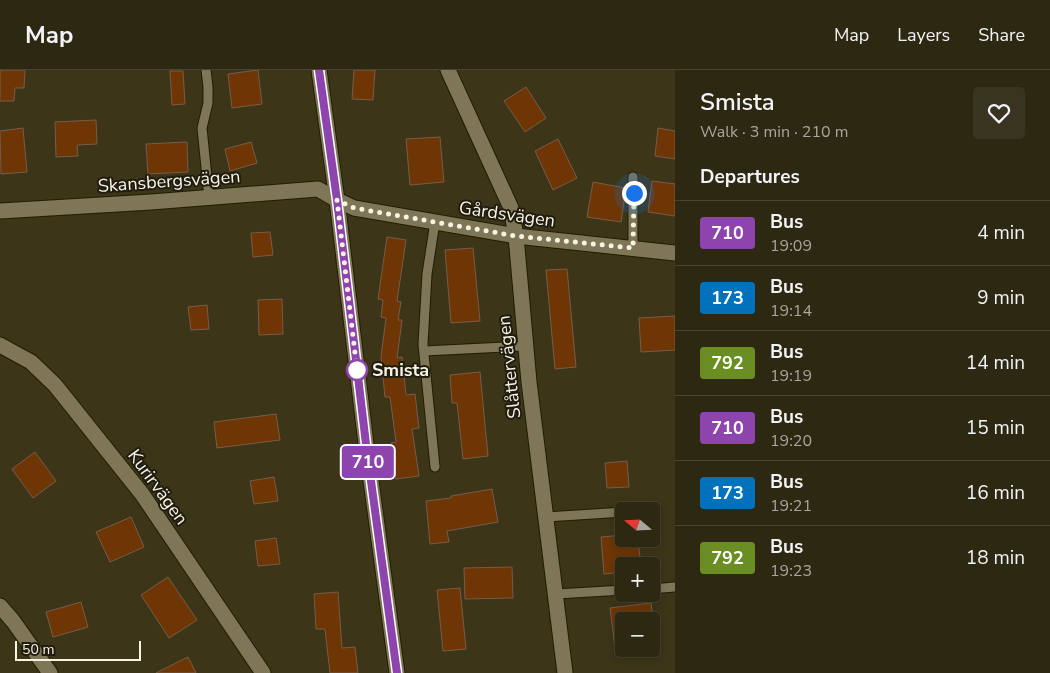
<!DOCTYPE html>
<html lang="en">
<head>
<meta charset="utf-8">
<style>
	:root { --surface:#2d2812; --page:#393420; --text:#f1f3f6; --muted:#a7a69f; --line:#484432 }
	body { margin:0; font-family:"Nunito Sans",sans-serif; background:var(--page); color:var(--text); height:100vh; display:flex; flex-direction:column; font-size:19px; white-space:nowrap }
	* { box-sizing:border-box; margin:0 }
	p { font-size:16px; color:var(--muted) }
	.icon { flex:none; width:28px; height:28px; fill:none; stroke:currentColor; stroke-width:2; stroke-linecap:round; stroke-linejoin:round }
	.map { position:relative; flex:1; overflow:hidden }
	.details { display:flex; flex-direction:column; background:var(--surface); width:375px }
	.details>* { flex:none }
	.badge { padding:0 10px; border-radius:4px; font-size:18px; line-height:32px }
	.needle { width:32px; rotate:289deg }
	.tools { position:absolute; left:615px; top:432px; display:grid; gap:10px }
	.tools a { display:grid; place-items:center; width:45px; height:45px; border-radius:5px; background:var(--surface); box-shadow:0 2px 8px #0003,0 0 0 1px var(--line); font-size:25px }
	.scale { position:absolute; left:15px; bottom:12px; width:126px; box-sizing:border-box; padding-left:5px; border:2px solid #f8f4e3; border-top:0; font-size:14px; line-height:18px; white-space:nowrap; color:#f8f4e3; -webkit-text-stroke:4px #201d10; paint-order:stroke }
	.you { position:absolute; width:25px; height:25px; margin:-12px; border:4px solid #fff; border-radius:50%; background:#1a73e8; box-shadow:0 0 0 8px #1a73e833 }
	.map>.badge { position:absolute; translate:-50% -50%; box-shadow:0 0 0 2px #fff }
	h2 { padding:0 25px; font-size:19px; line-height:45px }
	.round { display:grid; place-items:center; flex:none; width:52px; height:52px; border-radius:5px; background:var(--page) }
	.head { display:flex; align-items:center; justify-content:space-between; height:85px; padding:0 25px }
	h1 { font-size:24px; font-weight:600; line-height:38px }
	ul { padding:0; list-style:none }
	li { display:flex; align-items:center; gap:15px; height:65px; padding:0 25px; border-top:1px solid var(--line) }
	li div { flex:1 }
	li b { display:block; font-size:19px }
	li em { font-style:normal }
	li .badge { min-width:55px; font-weight:700; text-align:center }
	header { display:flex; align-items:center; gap:30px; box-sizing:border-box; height:70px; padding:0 25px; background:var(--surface); border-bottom:1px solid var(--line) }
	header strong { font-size:24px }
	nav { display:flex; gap:28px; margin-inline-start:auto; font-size:18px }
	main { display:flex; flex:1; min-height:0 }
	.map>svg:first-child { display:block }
	.building { fill:#6d3604; stroke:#785c4a }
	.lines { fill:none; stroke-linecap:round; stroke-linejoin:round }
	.lane-casing { stroke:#231c01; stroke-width:11 }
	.street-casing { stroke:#231c01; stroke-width:17 }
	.lane { stroke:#7e7657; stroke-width:9 }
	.street { stroke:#7e7657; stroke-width:15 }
	.line-casing { stroke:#fff; stroke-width:11 }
	.line { stroke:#8e44ad; stroke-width:8 }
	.walk { stroke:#f8f4e3; stroke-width:5; stroke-dasharray:0 9 }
	.stop-dot { fill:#fff; stroke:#8e44ad; stroke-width:2.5 }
	.labels { text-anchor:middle; stroke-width:4; stroke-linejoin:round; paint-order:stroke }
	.street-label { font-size:18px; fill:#f8f4e3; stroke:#201d10 }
	.stop-label { font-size:18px; font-weight:bold; fill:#f8f4e3; stroke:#201d10; text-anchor:start }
</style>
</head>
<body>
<header>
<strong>Map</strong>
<nav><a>Map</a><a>Layers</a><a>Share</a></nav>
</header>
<main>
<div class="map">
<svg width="675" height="603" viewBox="0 0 675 603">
	<rect width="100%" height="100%" fill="#3c3518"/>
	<!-- building -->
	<g class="building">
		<polygon points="0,0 25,0 24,18 15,18 14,31 0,31"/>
		<polygon points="258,0 262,34 232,38 228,4"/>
		<polygon points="354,0 375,0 373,30 352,29"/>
		<polygon points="170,1 183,1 185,34 172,35"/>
		<polygon points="526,17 546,48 525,62 504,31"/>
		<polygon points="96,50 97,74 77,75 78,86 56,87 55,52"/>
		<polygon points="23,58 27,102 1,104 0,61"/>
		<polygon points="658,58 675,61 675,89 655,86"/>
		<polygon points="440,67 444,112 410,115 406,69"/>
		<polygon points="558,69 577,108 553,120 535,81"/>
		<polygon points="187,72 188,102 148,104 146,74"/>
		<polygon points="251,72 257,93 230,101 225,79"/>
		<polygon points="652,111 675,114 675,146 648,142"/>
		<polygon points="593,112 626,118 621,152 587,147"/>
		<polygon points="270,162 273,185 253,187 251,163"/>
		<polygon points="387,167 406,170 397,231 401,232 398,250 402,250 397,288 402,287 406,325 415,324 419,358 412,359 419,406 396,409 391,373 396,372 390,327 385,327 381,287 386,248 381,247 383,230 378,229"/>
		<polygon points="473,178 480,251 451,253 445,180"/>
		<polygon points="567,199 576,297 555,299 546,200"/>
		<polygon points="282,229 283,264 259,265 258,230"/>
		<polygon points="207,235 209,259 191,260 188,237"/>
		<polygon points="675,246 675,280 641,282 639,248"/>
		<polygon points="480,302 488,386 463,389 457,333 452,333 450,305"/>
		<polygon points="276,344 280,370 217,378 214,352"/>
		<polygon points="35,382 56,411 33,428 12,399"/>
		<polygon points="627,391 629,417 607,418 605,393"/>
		<polygon points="274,407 278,431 254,434 250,411"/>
		<polygon points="492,419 498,452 447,461 449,472 430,474 426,431 451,428 451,426"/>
		<polygon points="131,447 144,477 110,492 96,462"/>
		<polygon points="624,465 624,469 638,469 641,496 624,496 624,502 604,504 601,467"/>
		<polygon points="276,468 280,494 258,496 255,471"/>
		<polygon points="512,497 513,528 465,529 464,498"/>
		<polygon points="168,507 197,550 169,568 141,525"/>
		<polygon points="460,518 466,579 443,581 437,520"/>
		<polygon points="338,522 342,578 355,577 358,603 330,603 325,559 316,559 314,524"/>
		<polygon points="81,532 88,557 53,567 46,542"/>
		<polygon points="651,533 653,551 624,551 624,578 615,578 610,538"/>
		<polygon points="188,587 196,603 156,603"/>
	</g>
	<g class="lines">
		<!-- lane casing -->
		<g class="lane-casing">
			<g id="lane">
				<polyline points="206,0 208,17 208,33 202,58 209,127"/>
				<polyline points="633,178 633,107"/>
				<polyline points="424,281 525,276"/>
				<polyline points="435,397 423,274 427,204 435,152"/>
				<polyline points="631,441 656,439"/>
				<polyline points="546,447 624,442"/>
				<polyline points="651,519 675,517"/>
				<polyline points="556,524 624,520"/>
			</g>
		</g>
		<!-- street casing -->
		<g class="street-casing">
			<g id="street">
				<polyline points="319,0 337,130 366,374 397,603"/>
				<polyline points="448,0 511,138 516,166 529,312 565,603"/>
				<polyline points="0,141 151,132 318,119 337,130 354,138 516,166 675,183"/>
				<polyline points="0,275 31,292 55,315 142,424 263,603"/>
				<polyline points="0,536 13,551 50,603"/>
			</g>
		</g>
		<!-- lane -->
		<use href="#lane" class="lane"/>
		<!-- street -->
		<use href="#street" class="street"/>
	</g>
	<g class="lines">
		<!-- line casing -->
		<g class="line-casing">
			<polyline id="line" points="319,0 337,130 366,374 397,603"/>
		</g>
		<!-- line -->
		<use href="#line" class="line"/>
		<!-- walk -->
		<polyline class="walk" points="357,300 337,130 354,138 516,166 633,178 634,123"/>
	</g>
	<!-- markers -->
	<circle class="stop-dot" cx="357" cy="300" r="10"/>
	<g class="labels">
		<!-- street labels -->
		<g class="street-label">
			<text transform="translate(169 111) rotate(-4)" y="6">Skansbergsvägen</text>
			<text transform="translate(507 144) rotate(8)" y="6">Gårdsvägen</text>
			<text transform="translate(509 297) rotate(-96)" y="6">Slåttervägen</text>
			<text transform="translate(158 417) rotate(54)" y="6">Kurirvägen</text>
		</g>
		<!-- stop labels -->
		<g class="stop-label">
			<text x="372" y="306">Smista</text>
		</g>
	</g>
</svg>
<div class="tools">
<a><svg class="needle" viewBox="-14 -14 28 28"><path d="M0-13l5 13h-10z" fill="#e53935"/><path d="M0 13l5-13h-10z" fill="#a7a69f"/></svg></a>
<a>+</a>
<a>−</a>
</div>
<div class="scale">50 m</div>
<div class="you" style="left:634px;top:123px"></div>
<b class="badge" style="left:368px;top:392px;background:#8e44ad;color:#fff">710</b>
</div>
<section class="details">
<div class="head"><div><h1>Smista</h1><p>Walk · 3 min · 210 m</p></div><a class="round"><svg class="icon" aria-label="heart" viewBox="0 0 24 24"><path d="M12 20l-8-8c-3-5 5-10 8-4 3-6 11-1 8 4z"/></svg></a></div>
<h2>Departures</h2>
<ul>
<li><span class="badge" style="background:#8e44ad;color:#fff">710</span><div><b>Bus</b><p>19:09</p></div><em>4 min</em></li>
<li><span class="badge" style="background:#0072bc;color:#fff">173</span><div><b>Bus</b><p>19:14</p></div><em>9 min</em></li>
<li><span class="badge" style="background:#6b8e23;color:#fff">792</span><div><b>Bus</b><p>19:19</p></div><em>14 min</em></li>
<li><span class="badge" style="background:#8e44ad;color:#fff">710</span><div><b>Bus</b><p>19:20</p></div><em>15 min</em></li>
<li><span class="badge" style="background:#0072bc;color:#fff">173</span><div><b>Bus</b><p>19:21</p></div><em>16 min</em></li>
<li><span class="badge" style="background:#6b8e23;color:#fff">792</span><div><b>Bus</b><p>19:23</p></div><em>18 min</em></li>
</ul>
</section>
</main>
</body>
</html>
